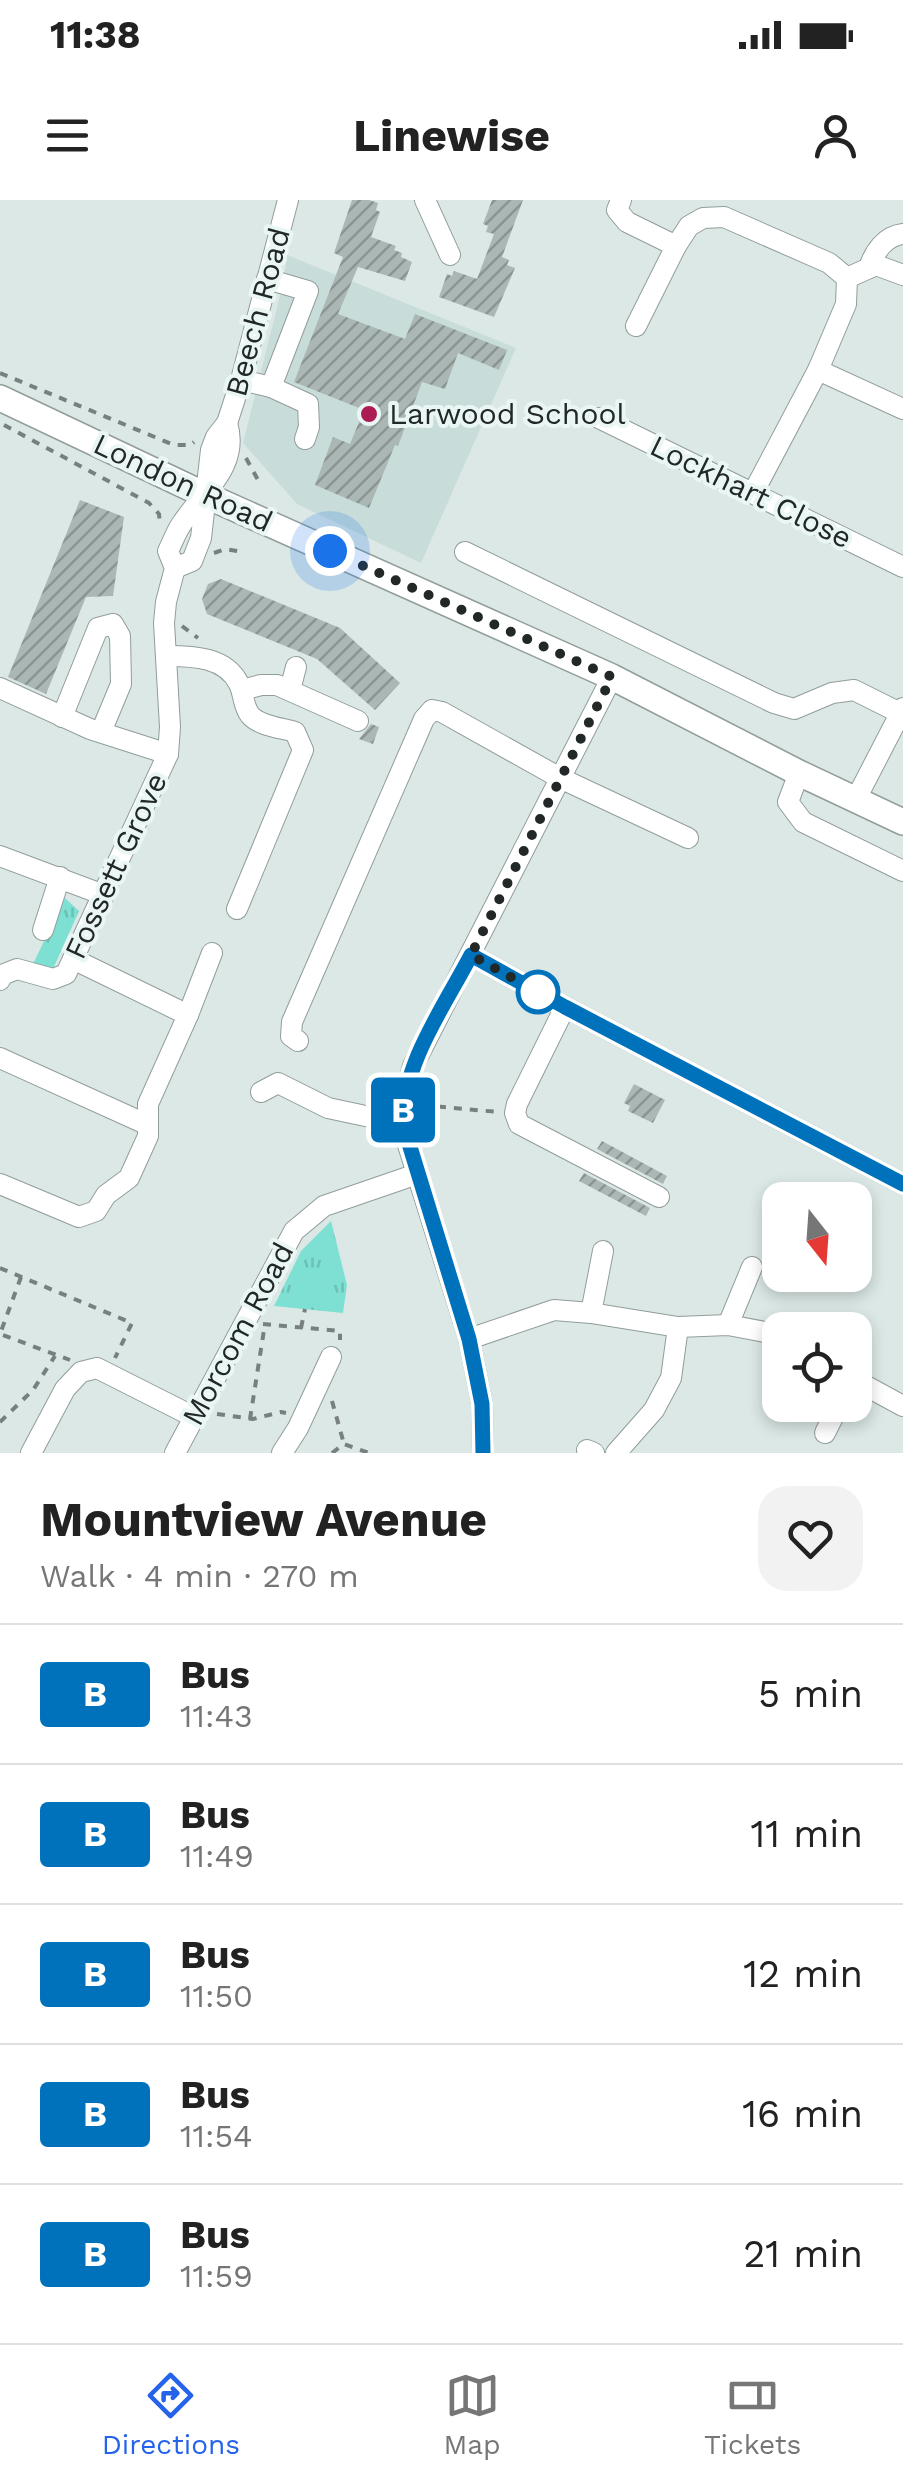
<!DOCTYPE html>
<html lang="en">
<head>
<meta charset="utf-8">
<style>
	:root { --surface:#fff; --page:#f2f2f2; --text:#222; --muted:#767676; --line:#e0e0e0; --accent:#2563eb }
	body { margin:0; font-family:"Work Sans",sans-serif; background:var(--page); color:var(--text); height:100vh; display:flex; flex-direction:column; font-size:38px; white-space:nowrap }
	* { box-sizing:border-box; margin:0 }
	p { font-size:32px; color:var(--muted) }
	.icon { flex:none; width:55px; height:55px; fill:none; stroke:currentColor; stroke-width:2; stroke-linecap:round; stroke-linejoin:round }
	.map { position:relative; height:1253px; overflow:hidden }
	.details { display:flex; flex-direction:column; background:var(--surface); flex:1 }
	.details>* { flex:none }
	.badge { padding:0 20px; border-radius:8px; font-size:35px; line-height:65px }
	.needle { width:65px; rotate:163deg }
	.fabs { position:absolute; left:762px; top:982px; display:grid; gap:20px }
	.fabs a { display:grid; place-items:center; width:110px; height:110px; border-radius:20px; background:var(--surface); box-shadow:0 5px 15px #0003; font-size:50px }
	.you { position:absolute; width:50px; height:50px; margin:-25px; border:8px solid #fff; border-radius:50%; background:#1a73e8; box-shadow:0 0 0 15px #1a73e833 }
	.map>.badge { position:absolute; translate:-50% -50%; box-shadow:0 0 0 5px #fff }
	.round { display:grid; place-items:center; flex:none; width:105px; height:105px; border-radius:30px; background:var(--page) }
	.overview { display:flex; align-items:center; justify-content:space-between; height:170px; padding:0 40px }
	h1 { font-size:48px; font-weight:700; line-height:75px }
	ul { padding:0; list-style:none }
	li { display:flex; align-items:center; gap:30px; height:140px; padding:0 40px; border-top:2px solid var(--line) }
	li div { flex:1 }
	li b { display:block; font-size:38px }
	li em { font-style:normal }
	li .badge { min-width:110px; font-weight:700; text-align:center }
	.status { display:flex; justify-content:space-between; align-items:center; height:70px; padding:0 50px; background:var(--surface); direction:ltr }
	.status svg { height:28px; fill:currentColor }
	header { display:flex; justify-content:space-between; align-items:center; height:130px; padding:0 40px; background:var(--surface); font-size:45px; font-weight:700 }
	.dock { display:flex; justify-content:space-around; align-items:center; height:140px; border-top:2px solid var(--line); background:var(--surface); font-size:28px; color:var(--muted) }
	.dock a { display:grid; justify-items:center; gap:5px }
	.dock .active { color:var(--accent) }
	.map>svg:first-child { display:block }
	.built { fill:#c8ddd9 }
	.park { fill:url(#park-tufts) }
	.building { fill:url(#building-hatch) }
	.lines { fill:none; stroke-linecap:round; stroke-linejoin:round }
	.minor-casing { stroke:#919d9b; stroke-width:22 }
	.major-casing { stroke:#919d9b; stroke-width:28 }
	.path { stroke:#77807f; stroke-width:4; stroke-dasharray:8 8; stroke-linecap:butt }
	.minor { stroke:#fff; stroke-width:20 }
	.major { stroke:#fff; stroke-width:25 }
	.line-casing { stroke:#fff; stroke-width:22 }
	.line { stroke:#0072bc; stroke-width:15 }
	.walk { stroke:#222727; stroke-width:10; stroke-dasharray:0 18 }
	.poi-dot { fill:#ac1b53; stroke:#e9f6f4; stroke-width:4 }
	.stop-dot { fill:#fff; stroke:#0072bc; stroke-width:5 }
	.labels { text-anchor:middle; stroke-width:8; stroke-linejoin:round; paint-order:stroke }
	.street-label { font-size:30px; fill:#222727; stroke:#e9f6f4 }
	.poi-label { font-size:30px; fill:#222727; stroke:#e9f6f4; text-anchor:start }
</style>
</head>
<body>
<div class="status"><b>11:38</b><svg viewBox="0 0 49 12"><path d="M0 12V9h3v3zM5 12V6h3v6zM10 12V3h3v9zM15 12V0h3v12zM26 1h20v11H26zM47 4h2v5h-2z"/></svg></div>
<header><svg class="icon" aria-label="menu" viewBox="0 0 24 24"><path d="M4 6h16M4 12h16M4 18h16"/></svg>Linewise<svg class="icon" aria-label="person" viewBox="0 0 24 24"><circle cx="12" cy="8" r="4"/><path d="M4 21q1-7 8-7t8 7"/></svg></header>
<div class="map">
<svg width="903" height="1253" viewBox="0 0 903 1253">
	<defs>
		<pattern id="park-tufts" width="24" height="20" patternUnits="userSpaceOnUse" patternTransform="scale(2.5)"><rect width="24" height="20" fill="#7de0d3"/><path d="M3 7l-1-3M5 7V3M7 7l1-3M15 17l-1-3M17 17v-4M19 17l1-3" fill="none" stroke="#6cc0b5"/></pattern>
		<pattern id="building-hatch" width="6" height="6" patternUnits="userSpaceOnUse" patternTransform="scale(2.5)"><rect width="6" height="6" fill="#aab7b4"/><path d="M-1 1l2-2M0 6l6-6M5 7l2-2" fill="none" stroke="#8a9592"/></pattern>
	</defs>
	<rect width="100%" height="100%" fill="#dbe8e6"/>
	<!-- built -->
	<polygon class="built" points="287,55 516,148 421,363 297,304 243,243 283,84"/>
	<!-- park -->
	<g class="park">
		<polygon points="65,698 79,711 53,769 33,764"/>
		<polygon points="331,1021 347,1085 343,1113 274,1106 301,1051"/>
	</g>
	<!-- building -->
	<g class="building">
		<polygon points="352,0 369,0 378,3 376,10 380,12 371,37 396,46 394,50 402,53 401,57 412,62 405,81 358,67 338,114 405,139 415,114 507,150 499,170 458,153 445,189 422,182 398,246 395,245 369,308 315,285 333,237 350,244 364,210 294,182 343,57 334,53"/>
		<polygon points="492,0 523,0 502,57 509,60 507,65 515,68 494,117 439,97 447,74 452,76 454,71 477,79 494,34 486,32 488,26 483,24"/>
		<polygon points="80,300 124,317 113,396 86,397 46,494 8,477"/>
		<polygon points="221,379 340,428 400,483 375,510 317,459 207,414 202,399 208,384"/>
		<polygon points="371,524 379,527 373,544 359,539"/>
		<polygon points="634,884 665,900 653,923 628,911 630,906 624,903"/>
		<polygon points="602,941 667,976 663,984 597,949"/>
		<polygon points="584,973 650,1008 646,1016 579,981"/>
	</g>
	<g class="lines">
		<!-- minor casing -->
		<g class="minor-casing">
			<g id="minor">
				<polyline points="425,0 450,55"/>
				<polyline points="621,0 617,10 627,22 676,46"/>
				<path d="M 869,68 C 874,52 885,36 903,34"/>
				<polyline points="847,78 876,65 903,75"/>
				<polyline points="636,126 676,46 689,26 703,18 724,17 829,63 847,78 846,104 818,170 753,293"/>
				<polyline points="818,170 903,209"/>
				<polyline points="241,180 271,187 308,91 267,79"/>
				<polyline points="271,187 308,204 309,227 305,239"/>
				<polyline points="599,218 903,367"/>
				<polyline points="465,352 774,503 794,509 832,493 854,490 900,513"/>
				<polyline points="175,368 192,361 201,338 211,250 216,237 227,223 241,180 288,0"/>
				<path d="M 167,456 C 194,456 226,457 239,484 C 244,494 243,506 250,515 C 259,526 282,528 295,532 L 303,550 L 237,709"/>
				<polyline points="0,488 90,529 168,554"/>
				<polyline points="242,490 261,485 277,485 358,521"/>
				<polyline points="290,490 296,467"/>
				<polyline points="62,517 98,428 113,424 120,436 121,484 101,532"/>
				<polyline points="799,573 788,602 803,622 903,671"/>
				<polyline points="856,599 903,508"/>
				<polyline points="0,656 104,695"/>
				<polyline points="43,730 60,677"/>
				<polyline points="471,755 565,807 903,984"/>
				<path d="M 0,780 L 2,775 L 17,769 L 53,779 L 66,774 L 168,554 L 170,527 L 164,423 L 166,402 L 175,368 L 168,351 C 173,342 176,331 183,322 C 204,291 240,265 227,223"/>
				<polyline points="565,807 517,904 515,913 519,924 659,997"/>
				<polyline points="188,815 212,753"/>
				<polyline points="298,841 291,836 292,822 424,519 432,510 442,512 560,578 688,638"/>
				<polyline points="0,858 148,925"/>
				<polyline points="261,892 278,883 328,908 403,924"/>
				<polyline points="0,984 79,1017 96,1011 106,995 129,978 148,936 148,904 188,815 73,759"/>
				<polyline points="591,1113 603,1051"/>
				<polyline points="728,1125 752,1067"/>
				<polyline points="469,1139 554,1110 591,1113 678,1127 728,1125 765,1132 780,1140"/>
				<polyline points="855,1180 903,1206"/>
				<polyline points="825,1233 839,1205"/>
				<polyline points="587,1250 594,1253"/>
				<polyline points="31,1253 65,1189 81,1172 97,1168 194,1217"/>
				<polyline points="175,1253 294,1031 324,1006 417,974"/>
				<polyline points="282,1253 298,1228 331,1157"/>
				<polyline points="483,1253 482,1204 469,1139 403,929 403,903 413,866 612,477"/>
				<polyline points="616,1253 654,1210 671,1178 678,1127"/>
			</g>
		</g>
		<!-- major casing -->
		<g class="major-casing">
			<polyline id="major" points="0,198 205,295 612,477 799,573 903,622"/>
		</g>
		<!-- path -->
		<g class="path">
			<polyline points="0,173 174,245 190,245 194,242"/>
			<polyline points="4,225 149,303 159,314 160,325"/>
			<polyline points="246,258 258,280"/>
			<polyline points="214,353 225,349 244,352"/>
			<polyline points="182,426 198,438"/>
			<polyline points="422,905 498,912"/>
			<polyline points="0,1068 132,1123 115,1158"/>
			<polyline points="21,1077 0,1134 70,1160"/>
			<polyline points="263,1124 340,1131 340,1140"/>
			<polyline points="301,1128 305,1109"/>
			<polyline points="332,1201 344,1244"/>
			<polyline points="217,1214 253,1219 281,1212 286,1213"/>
			<polyline points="250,1219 264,1130"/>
			<polyline points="0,1222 33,1190 55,1156"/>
			<polyline points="332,1253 344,1244 369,1253"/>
		</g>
		<!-- minor -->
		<use href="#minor" class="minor"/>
		<!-- major -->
		<use href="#major" class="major"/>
	</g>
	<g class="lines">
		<!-- line casing -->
		<g class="line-casing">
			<path id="line" d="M 483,1253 L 482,1204 L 469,1139 L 403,924 C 402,864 444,807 471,755 L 565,807 L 903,984"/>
		</g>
		<!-- line -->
		<use href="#line" class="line"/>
		<!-- walk -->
		<polyline class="walk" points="330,351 612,477 471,755 538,792"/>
	</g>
	<!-- markers -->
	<circle class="poi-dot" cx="369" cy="214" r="10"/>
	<circle class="stop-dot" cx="538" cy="792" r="20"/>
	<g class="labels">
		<!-- street labels -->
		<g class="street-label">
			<text transform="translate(258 112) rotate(-75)" y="10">Beech Road</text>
			<text transform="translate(183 283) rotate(25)" y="10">London Road</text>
			<text transform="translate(751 292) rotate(26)" y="10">Lockhart Close</text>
			<text transform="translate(116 666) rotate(-65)" y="10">Fossett Grove</text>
			<text transform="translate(238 1134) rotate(-62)" y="10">Morcom Road</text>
		</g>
		<!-- poi labels -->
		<g class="poi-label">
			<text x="389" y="224">Larwood School</text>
		</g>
	</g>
</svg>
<div class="fabs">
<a><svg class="needle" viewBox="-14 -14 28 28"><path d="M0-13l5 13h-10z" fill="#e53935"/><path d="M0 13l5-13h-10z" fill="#767676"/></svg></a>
<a><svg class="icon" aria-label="locate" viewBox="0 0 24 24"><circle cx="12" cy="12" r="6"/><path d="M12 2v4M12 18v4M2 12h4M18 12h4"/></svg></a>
</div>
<div class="you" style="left:330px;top:351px"></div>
<b class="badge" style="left:403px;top:910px;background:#0072bc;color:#fff">B</b>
</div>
<section class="details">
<div class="overview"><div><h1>Mountview Avenue</h1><p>Walk · 4 min · 270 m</p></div><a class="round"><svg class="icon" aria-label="heart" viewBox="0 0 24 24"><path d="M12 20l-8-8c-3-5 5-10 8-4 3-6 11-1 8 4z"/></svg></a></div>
<ul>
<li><span class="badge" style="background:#0072bc;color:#fff">B</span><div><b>Bus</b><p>11:43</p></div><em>5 min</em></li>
<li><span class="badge" style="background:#0072bc;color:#fff">B</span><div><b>Bus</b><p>11:49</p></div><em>11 min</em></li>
<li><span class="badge" style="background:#0072bc;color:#fff">B</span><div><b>Bus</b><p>11:50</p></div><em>12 min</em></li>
<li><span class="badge" style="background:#0072bc;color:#fff">B</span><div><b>Bus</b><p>11:54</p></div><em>16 min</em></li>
<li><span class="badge" style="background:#0072bc;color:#fff">B</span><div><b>Bus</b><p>11:59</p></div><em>21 min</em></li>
</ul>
</section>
<nav class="dock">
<a class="active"><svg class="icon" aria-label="directions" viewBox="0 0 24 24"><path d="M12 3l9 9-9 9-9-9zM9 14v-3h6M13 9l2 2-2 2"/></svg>Directions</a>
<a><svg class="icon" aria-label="map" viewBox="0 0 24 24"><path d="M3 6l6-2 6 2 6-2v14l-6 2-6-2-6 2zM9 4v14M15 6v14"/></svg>Map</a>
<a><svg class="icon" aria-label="tickets" viewBox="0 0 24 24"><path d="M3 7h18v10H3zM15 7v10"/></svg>Tickets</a>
</nav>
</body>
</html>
